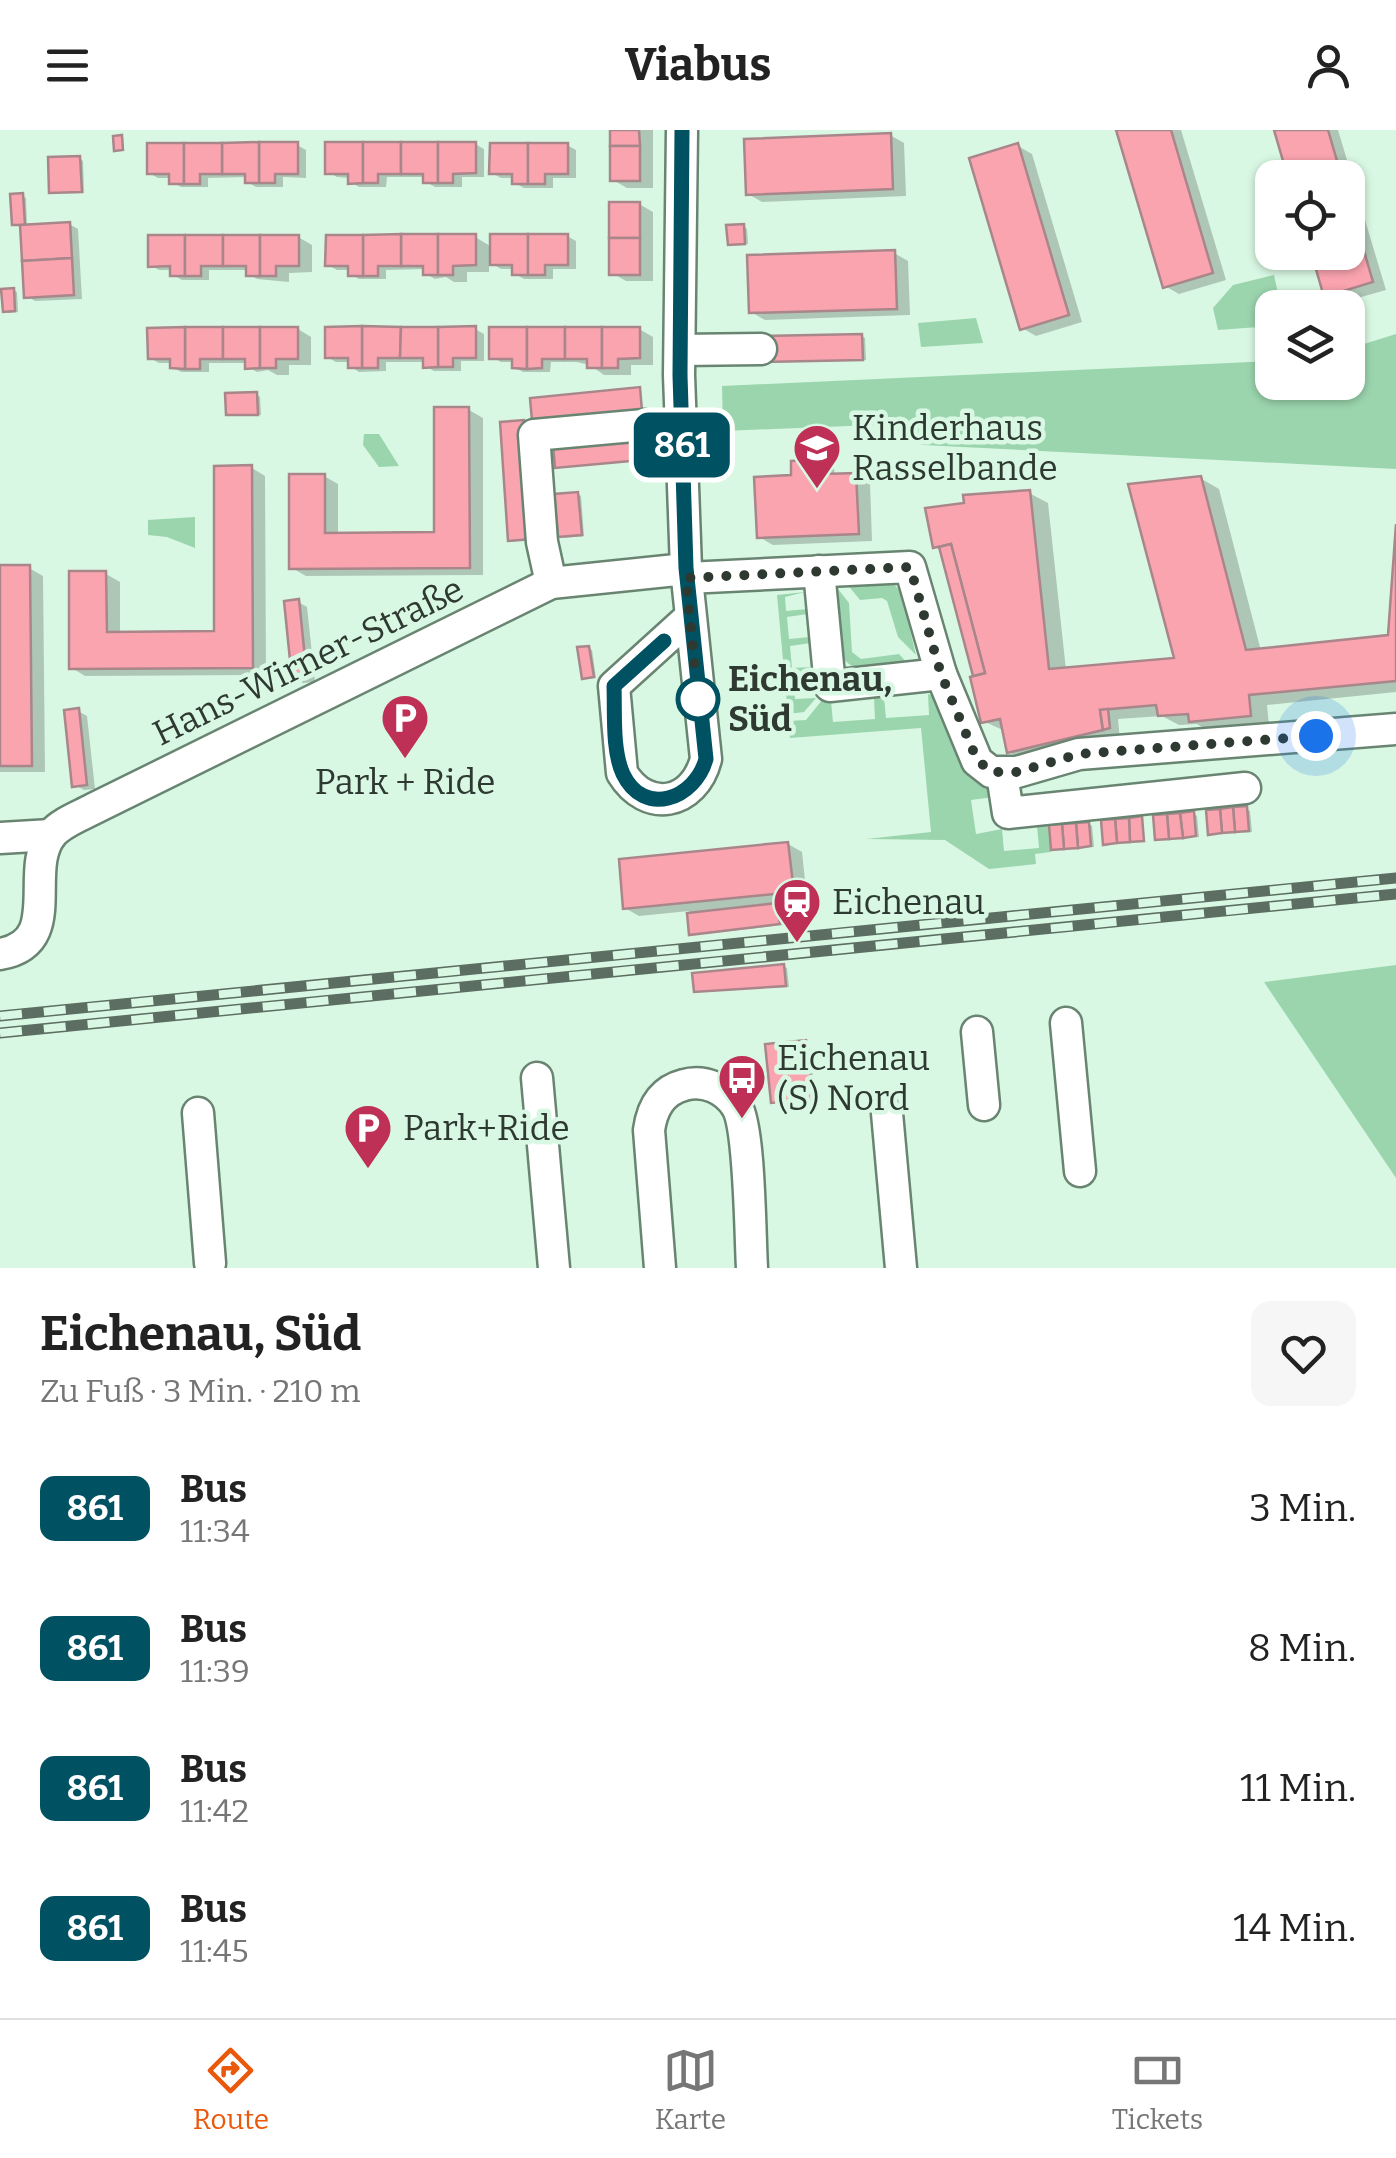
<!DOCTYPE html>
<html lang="de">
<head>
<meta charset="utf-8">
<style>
	:root { --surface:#fff; --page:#f6f6f6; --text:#222; --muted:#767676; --line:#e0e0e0; --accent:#ea580c }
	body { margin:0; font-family:Bitter,serif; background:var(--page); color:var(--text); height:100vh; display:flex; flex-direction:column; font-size:38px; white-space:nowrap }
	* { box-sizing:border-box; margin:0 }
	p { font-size:32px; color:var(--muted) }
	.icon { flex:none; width:55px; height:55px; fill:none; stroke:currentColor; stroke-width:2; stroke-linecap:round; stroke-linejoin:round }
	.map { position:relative; height:1138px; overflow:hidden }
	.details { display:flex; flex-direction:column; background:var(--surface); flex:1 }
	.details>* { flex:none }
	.badge { padding:0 20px; border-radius:15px; font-size:35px; line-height:65px }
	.controls { position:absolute; left:1255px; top:30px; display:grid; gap:20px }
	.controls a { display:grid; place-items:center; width:110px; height:110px; border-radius:20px; background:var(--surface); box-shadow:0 2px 8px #0004; font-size:50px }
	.you { position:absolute; width:50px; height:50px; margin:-25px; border:8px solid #fff; border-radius:50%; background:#1a73e8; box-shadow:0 0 0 15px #1a73e833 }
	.map>.badge { position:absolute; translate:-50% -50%; box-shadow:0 0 0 5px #fff }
	.round { display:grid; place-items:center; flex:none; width:105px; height:105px; border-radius:20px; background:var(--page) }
	.summary { display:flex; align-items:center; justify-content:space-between; height:170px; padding:0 40px }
	h1 { font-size:48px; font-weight:700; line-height:75px }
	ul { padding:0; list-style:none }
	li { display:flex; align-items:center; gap:30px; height:140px; padding:0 40px }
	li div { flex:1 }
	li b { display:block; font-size:38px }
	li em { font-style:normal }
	li .badge { min-width:110px; font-weight:700; text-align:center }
	header { display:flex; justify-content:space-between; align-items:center; height:130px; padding:0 40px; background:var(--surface); font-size:45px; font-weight:700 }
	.tab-bar { display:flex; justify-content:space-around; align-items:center; height:140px; border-top:2px solid var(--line); background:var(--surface); font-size:28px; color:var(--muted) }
	.tab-bar a { display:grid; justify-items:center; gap:5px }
	.tab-bar .selected { color:var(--accent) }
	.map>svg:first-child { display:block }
	.green { fill:#9bd5ae }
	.shadow { fill:#0003 }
	.building { fill:#faa4b0; stroke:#a8868a; stroke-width:2.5 }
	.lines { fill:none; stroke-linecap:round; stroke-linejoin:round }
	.minor-casing { stroke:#698572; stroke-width:35 }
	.minor { stroke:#fff; stroke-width:30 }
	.rail-casing { stroke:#5c6d61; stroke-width:11 }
	.rail { stroke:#d9f8e3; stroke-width:8; stroke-dasharray:22; stroke-linecap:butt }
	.line-casing { stroke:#fff; stroke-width:22 }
	.line { stroke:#005262; stroke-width:15 }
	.walk { stroke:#2e3931; stroke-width:10; stroke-dasharray:0 18 }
	.stop-dot { fill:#fff; stroke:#005262; stroke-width:5 }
	.labels { text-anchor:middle; stroke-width:9; stroke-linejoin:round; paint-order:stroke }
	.poi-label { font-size:35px; fill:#2e3931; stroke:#d9f8e3; text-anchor:start }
	.street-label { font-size:35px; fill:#2e3931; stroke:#d9f8e3 }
	.stop-label { font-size:35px; font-weight:bold; fill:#2e3931; stroke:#d9f8e3; text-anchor:start }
</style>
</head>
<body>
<header><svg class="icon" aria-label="menu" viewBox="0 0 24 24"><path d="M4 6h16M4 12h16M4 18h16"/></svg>Viabus<svg class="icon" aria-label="person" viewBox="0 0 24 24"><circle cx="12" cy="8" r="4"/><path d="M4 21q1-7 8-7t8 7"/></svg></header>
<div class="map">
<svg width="1396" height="1138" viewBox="0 0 1396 1138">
	<rect width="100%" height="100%" fill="#d9f8e3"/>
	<!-- green -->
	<g class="green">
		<polygon points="1274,145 1281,177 1272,178 1272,196 1218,200 1213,178 1233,155"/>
		<polygon points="976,188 983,213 921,217 918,193"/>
		<polygon points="1396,204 1396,339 923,315 874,295 723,301 722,256 1272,231 1272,252 1348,252 1348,219"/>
		<polygon points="364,304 379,304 399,336 379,337 363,315"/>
		<polygon points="195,387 195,418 167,407 148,405 148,390"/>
		<polygon points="891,451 901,462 916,525 898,507 887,471 882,468 860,470 847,454"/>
		<path d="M 838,459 L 849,473 L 852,522 L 861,529 L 899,524 L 909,535 C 887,538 859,549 843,528 Z"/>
		<polygon points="805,462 785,467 786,481 807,479 808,484 787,487 789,509 810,507 811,513 790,516 792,538 813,537 814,544 793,547 795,569 816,568 804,582 788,584 777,465"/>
		<polygon points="928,564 938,567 991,653 994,667 971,670 976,704 1002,699 1004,721 1039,718 1037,696 1049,695 1051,722 1035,724 1036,734 989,739 945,710 866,709 931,702 921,598 790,608 788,591 806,590 823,569 831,571 833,592 875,589 874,568 884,567 886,588 929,585"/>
		<polygon points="1396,835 1396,1048 1264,852"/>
	</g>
	<!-- shadow -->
	<g class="shadow">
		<polygon points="612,0 653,0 653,58 627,58 613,50"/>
		<polygon points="1119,0 1181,0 1226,150 1179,164 1165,156"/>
		<polygon points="1276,0 1338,0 1386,160 1340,173 1326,165 1348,122 1348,48 1291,48"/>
		<polygon points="890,5 904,13 906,66 762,72 748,64"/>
		<polygon points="475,14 484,19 484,47 462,47 462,57 435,57 426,52 426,47 387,47 386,57 359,57 350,52 350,48 337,47 328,42"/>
		<polygon points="297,15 306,20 306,48 283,47 283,57 256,57 247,52 247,47 208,48 208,57 181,57 172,52 172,48 158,48 149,43"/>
		<polygon points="567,15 576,20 576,48 553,48 553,58 524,58 515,53 515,48 501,48 492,43"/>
		<polygon points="1018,16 1032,24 1082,192 1036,206 1022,198"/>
		<polygon points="80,29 83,31 84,63 52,62"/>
		<polygon points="22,66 26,68 27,97 69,94 78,99 82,169 35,171 26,166"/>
		<polygon points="639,74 653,82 653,151 626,151 612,143"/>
		<polygon points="743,96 747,99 748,114 730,113"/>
		<polygon points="567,106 576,111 576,139 553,139 553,149 524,149 515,144 515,139 501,139 489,132 489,142 467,142 467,152 454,152 446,147 435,149 426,144 426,139 386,140 386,149 359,149 350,144 350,140 337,140 328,135 475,107 492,117"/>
		<polygon points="298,107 312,115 312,142 289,143 289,152 257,149 248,144 248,140 209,140 209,150 182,150 173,145 173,140 159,140 150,135"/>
		<polygon points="894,123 908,131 910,185 765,190 751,182"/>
		<polygon points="13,160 17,162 18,182 9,183 5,181"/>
		<polygon points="298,199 311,207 311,235 289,235 289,245 277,245 268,240 257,242 248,237 248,233 209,233 209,242 181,242 173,237 173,233 159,233 150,228"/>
		<polygon points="475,199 484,204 484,231 461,231 461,241 434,241 425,236 425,232 386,232 386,241 359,242 350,236 350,232 336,232 327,227"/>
		<polygon points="639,199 653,207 653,235 631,235 631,245 604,245 590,235 576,232 551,232 550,242 523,242 514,237 514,232 501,232 492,227"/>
		<polygon points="862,206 865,208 866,230 768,232 764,208"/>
		<polygon points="256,264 260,267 261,285 228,284"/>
		<polygon points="469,280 483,288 483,445 306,446 292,438 324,346 338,354 338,405 437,405"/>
		<polygon points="650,308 653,310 655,330 558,336"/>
		<polygon points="820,331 834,339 835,346 856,345 870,353 872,411 773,415 759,407 794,348"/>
		<polygon points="252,338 265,346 266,545 85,546 72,538 106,444 120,452 120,504 216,504"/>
		<polygon points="1200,348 1219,359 1261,521 1390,507 1396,407 1396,562 1267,575 1269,595 1209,601 1197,594 1179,595 1162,586 1118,589 1120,610 1027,632 1009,622 1005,601 983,591 976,548 943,421 935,417 1029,363 1048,373 1066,540 1177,530"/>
		<polygon points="577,364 581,366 584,406 564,408 561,406"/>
		<polygon points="0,437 29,438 43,446 45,642 0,642"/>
		<polygon points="298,472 307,477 315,552 303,553 294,548"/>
		<polygon points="588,518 592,520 596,548 588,549 584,547"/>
		<polygon points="78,581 87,586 95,659 84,660 75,655"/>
		<polygon points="1246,679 1250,681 1252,702 1211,703"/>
		<polygon points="1194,684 1197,686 1199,707 1158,708"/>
		<polygon points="1089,694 1092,696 1094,717 1053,718"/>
		<polygon points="788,714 802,722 807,769 772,772 780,777 783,795 695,805 691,803 689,781 639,786 625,778"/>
		<polygon points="783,836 787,838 789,857 697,860"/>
		<polygon points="805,913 809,915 816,970 777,973 773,971"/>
	</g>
	<!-- building -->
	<g class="building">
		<polygon points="610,0 639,0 640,16 610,16"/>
		<polygon points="1116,0 1171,0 1213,143 1163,158"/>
		<polygon points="1274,0 1328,0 1342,48 1288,48"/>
		<polygon points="891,3 893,59 746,65 744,9"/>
		<polygon points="122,5 123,20 114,21 113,6"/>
		<polygon points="259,12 298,12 298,44 275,44 275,53 259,53"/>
		<polygon points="259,12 259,53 245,53 245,44 222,44 222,13"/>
		<polygon points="325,12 363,12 363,53 348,54 348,44 325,44"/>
		<polygon points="363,12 401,12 401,44 378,44 378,53 363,53"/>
		<polygon points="401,12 438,12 438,53 423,53 423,44 401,44"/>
		<polygon points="438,12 476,12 476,43 453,44 453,53 438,53"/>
		<polygon points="147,13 184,13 184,54 169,54 169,44 147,44"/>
		<polygon points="184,13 222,13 222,44 200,44 200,54 184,54"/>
		<polygon points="490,13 528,13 528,54 512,54 512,44 489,44"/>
		<polygon points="528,13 568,13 568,44 545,44 545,54 528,54"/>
		<polygon points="1018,13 1069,185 1020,200 969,28"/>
		<rect x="610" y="16" width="30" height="35"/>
		<polygon points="80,26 82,62 49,63 48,27"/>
		<polygon points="23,63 25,95 12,95 10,64"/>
		<polygon points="1348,66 1373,152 1324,167 1311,122 1348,122"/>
		<rect x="609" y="72" width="31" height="36"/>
		<polygon points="70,92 72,128 22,131 20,95"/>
		<polygon points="744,94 745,114 728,115 726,95"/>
		<polygon points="401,104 438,104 438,145 423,145 423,136 401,136"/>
		<polygon points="401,104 401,136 378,136 378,146 363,146 363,105"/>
		<polygon points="438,104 476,104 476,135 453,136 453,145 438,145"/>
		<polygon points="490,104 528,104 528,145 512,145 512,135 490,135"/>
		<polygon points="528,104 568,104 568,135 545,135 545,145 528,145"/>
		<polygon points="148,105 185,105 185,146 170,146 170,136 148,137"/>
		<polygon points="185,105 223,105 223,136 201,136 201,146 185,146"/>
		<polygon points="223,105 260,105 260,146 246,146 246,136 223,136"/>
		<polygon points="260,105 299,105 299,136 276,136 276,146 260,146"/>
		<polygon points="326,105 363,105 363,146 348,146 348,136 325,136"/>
		<rect x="609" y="108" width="31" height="37"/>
		<polygon points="895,120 897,179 749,183 747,125"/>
		<polygon points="72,128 74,165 24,168 22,131"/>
		<polygon points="14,158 15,181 3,182 1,159"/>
		<polygon points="362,196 401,197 400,228 378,228 378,238 362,238"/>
		<polygon points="362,196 362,238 348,238 348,228 325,228 325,197"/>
		<polygon points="476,196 476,228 453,228 453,237 438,237 438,197"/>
		<polygon points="185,197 223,197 223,229 200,229 200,239 185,239"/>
		<polygon points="185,197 185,239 170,238 170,229 148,229 147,198"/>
		<polygon points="223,197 260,197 260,238 245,239 245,229 223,229"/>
		<polygon points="260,197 298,197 298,229 276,229 276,238 260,238"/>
		<polygon points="401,197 438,197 438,237 423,238 423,228 400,228"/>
		<polygon points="489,197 527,197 527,239 512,238 512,229 489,229"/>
		<polygon points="527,197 565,197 565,229 542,229 542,238 527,239"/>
		<polygon points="565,197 602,197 602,238 587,238 587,229 565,229"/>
		<polygon points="602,197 640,197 640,228 618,229 618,238 602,238"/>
		<polygon points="862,204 863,230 762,232 761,206"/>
		<polygon points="640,257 642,281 532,291 530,268"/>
		<polygon points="257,262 258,285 226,285 225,263"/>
		<polygon points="434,277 469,277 470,438 289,439 289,344 325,344 325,403 434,402"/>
		<polygon points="524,290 532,409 508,411 500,292"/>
		<polygon points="650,306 652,329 555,338 553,314"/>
		<polygon points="821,329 822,344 856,343 859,404 757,408 754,347 791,345 791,331"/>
		<polygon points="252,335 253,538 69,539 69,441 106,441 107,502 214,501 214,336"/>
		<polygon points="1201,346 1246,520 1388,505 1396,394 1396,551 1249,565 1251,586 1189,592 1188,584 1158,586 1156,575 1100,580 1103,600 1007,623 1000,589 981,593 970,547 985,543 951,414 933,418 925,378 964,373 963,365 1030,360 1049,539 1174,528 1128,354"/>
		<polygon points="578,362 582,405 558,407 554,364"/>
		<polygon points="951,414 985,543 973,546 939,417"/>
		<polygon points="0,435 30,435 32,636 0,636"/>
		<polygon points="299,469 307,548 292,550 284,471"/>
		<polygon points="589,516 594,547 582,549 577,517"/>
		<polygon points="79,578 87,655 72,657 64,580"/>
		<polygon points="1108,579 1110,598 1103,600 1100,580"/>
		<polygon points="1247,676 1249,701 1235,702 1233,677"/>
		<polygon points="1233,677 1235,702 1222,703 1220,679"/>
		<polygon points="1220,679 1222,703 1208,705 1206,680"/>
		<polygon points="1194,681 1196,706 1183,708 1180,683"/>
		<polygon points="1180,683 1183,708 1169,709 1167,684"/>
		<polygon points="1167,684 1169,709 1155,710 1153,685"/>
		<polygon points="1142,686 1144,711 1130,712 1129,688"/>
		<polygon points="1129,688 1130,712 1117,713 1115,689"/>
		<polygon points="1115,689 1117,713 1103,715 1101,690"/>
		<polygon points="1089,692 1091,716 1078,718 1076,693"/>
		<polygon points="1076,693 1078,718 1064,719 1062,694"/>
		<polygon points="1062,694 1064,719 1051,720 1049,695"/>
		<polygon points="788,712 794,762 623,779 619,729"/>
		<polygon points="777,773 780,794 689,805 687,783"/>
		<polygon points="784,834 786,856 694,862 692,843"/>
		<polygon points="806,910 813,969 771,973 765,914"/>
	</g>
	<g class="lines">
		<!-- minor casing -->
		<g class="minor-casing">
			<g id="minor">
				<path d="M 682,0 L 679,245 L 686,439 L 706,629 C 694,675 647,684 622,643 L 614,556 L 689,488"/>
				<polyline points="680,220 761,219"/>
				<polyline points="819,441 830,556 941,544"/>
				<polyline points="687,448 910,437 941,544 977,631 991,642 1017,642 1079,624 1396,599"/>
				<polyline points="551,453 542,412 534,305 644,295"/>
				<polyline points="1002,644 1008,683 1245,658"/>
				<polyline points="0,708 51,705"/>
				<path d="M 0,824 C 66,813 22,740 52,704 C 61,693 80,686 93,679 L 551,453 L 686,439"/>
				<polyline points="1066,893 1080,1041"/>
				<polyline points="977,902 984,975"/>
				<polyline points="537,948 554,1138"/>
				<polyline points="198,983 210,1133"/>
				<polyline points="887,983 901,1138"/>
				<path d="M 660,1138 L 649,1000 C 652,979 661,961 684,955 C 704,949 726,959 737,977 C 750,1000 750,1105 752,1138"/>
			</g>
		</g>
		<!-- minor -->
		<use href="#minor" class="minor"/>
		<!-- rail casing -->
		<g class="rail-casing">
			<g id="rail">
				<polyline points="0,886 1396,748"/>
				<polyline points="0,903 1396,764"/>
			</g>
		</g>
		<!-- rail -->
		<use href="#rail" class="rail"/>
	</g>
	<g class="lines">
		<!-- line casing -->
		<g class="line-casing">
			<path id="line" d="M 664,511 L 614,556 C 615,583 612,620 623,644 C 644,688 695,669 706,629 L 686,438 L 680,245 L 682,0"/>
		</g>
		<!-- line -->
		<use href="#line" class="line"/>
		<!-- walk -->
		<polyline class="walk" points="698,569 686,448 910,437 941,544 977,630 992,642 1017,642 1079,624 1316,606"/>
	</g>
	<!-- icons -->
	<defs>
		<g id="school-pin" transform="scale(2.5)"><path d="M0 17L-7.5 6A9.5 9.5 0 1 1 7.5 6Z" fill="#bf3056" stroke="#d9f8e3"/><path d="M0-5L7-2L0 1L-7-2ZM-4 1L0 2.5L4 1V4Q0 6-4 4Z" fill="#fff"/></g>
		<g id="parking-pin" transform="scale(2.5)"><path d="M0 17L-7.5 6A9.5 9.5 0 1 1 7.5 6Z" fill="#bf3056" stroke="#d9f8e3"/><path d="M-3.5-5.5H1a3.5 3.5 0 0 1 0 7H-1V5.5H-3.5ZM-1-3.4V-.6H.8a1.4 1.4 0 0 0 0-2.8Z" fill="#fff"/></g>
		<g id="station-pin" transform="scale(2.5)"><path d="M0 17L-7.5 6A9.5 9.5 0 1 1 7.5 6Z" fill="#bf3056" stroke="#d9f8e3"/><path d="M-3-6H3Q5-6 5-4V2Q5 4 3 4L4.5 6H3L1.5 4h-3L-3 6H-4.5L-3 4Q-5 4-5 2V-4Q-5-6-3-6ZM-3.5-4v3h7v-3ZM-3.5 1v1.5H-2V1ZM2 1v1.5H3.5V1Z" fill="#fff"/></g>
		<g id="bus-pin" transform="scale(2.5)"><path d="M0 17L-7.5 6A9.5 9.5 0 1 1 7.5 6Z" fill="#bf3056" stroke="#d9f8e3"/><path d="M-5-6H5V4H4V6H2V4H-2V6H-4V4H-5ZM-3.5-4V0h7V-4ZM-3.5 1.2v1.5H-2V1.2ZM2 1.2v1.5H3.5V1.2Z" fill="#fff"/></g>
	</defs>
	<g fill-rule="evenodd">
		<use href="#school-pin" x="817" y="318"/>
		<use href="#parking-pin" x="405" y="588"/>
		<use href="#station-pin" x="797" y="772"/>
		<use href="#bus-pin" x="742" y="948"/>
		<use href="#parking-pin" x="368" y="998"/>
	</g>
	<!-- markers -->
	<circle class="stop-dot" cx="698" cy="569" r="20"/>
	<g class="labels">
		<!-- poi labels -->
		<g class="poi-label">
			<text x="852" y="310">Kinderhaus<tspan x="852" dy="40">Rasselbande</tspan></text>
			<text x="405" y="664" text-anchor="middle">Park + Ride</text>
			<text x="832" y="784">Eichenau</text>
			<text x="777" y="940">Eichenau<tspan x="777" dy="40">(S) Nord</tspan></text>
			<text x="403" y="1010">Park+Ride</text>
		</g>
		<!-- street labels -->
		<g class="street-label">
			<text transform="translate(308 531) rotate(-26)" y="12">Hans-Wirner-Straße</text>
		</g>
		<!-- stop labels -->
		<g class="stop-label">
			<text x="728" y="561">Eichenau,<tspan x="728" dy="40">Süd</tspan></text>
		</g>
	</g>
</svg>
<div class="controls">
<a><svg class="icon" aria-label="locate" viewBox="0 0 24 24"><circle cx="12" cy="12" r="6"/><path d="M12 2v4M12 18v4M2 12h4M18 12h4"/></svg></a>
<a><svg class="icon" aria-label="layers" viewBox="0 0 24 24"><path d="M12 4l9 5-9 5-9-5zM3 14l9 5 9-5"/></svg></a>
</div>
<div class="you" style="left:1316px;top:606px"></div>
<b class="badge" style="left:682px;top:315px;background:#005262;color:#fff">861</b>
</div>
<section class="details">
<div class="summary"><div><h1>Eichenau, Süd</h1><p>Zu Fuß · 3 Min. · 210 m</p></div><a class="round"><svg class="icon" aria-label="heart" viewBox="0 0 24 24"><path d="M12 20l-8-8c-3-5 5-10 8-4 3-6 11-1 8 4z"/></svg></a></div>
<ul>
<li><span class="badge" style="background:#005262;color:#fff">861</span><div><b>Bus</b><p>11:34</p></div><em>3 Min.</em></li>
<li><span class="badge" style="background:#005262;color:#fff">861</span><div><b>Bus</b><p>11:39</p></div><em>8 Min.</em></li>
<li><span class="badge" style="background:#005262;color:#fff">861</span><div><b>Bus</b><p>11:42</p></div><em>11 Min.</em></li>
<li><span class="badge" style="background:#005262;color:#fff">861</span><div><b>Bus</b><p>11:45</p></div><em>14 Min.</em></li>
</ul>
</section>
<nav class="tab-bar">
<a class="selected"><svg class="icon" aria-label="directions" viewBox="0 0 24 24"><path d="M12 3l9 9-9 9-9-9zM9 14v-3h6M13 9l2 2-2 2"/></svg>Route</a>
<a><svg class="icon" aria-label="map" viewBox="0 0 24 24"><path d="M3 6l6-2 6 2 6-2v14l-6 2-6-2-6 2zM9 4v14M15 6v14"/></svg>Karte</a>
<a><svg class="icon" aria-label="tickets" viewBox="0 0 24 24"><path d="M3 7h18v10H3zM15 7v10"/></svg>Tickets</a>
</nav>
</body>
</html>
